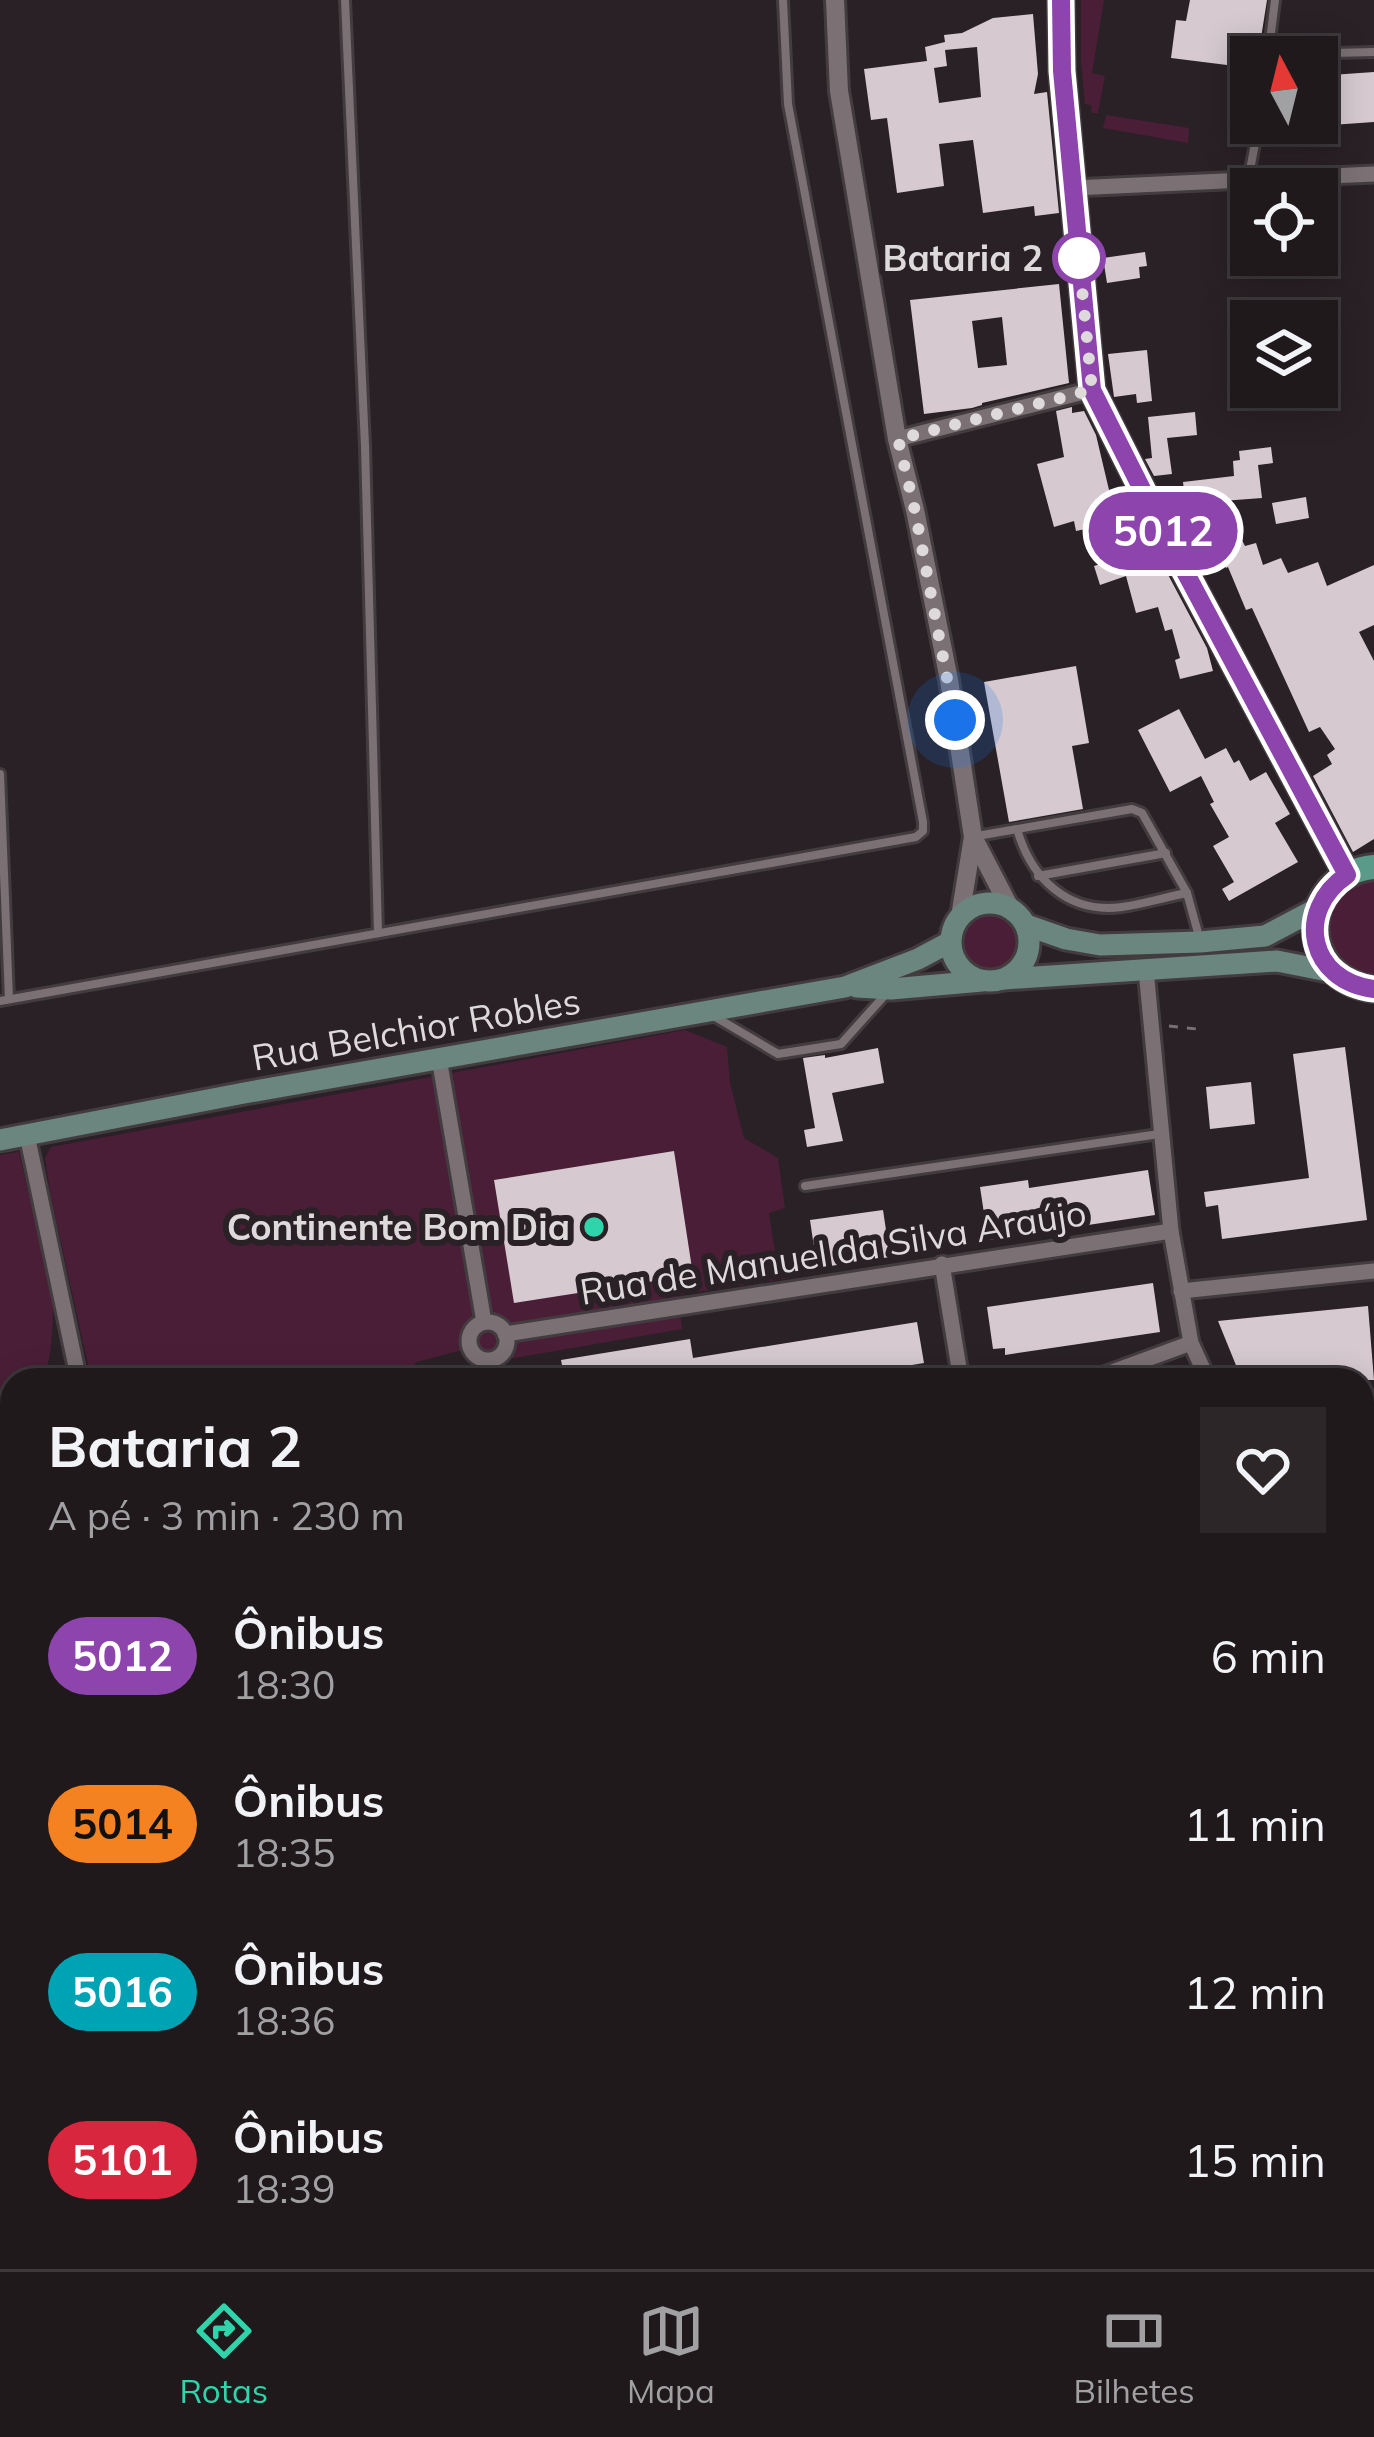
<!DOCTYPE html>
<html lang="pt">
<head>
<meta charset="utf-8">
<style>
	:root { --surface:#1f191c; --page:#2c2629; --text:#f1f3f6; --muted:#a1a0a3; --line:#3c383b; --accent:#2fd4aa }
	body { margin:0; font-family:Mulish,sans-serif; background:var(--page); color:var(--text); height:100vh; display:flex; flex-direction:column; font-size:45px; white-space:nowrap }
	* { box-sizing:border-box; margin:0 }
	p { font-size:39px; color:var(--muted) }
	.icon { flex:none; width:66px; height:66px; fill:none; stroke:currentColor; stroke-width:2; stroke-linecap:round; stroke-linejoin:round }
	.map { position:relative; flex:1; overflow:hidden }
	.drawer { position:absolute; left:0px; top:1368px; width:1374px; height:903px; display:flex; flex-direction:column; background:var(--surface); border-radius:36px 36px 0 0; box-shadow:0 6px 30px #0003,0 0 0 3px var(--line) }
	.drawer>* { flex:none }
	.badge { padding:0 24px; border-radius:39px; font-size:42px; line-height:78px }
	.needle { width:78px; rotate:353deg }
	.buttons { position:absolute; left:1230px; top:36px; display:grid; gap:24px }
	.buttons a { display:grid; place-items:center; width:108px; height:108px; border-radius:0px; background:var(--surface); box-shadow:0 6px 30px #0003,0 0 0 3px var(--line); font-size:60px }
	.you { position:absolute; width:60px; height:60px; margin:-30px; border:9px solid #fff; border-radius:50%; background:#1a73e8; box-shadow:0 0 0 18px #1a73e833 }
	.map>.badge { position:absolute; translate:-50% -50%; box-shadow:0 0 0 6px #fff }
	.round { display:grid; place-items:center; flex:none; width:126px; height:126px; border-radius:0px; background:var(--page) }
	.headline { display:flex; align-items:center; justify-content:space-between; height:204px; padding:0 48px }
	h1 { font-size:57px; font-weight:700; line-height:90px }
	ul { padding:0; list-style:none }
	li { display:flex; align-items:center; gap:36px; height:168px; padding:0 48px }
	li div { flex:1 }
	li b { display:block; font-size:45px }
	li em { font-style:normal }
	li .badge { min-width:132px; font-weight:700; text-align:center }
	.dock { display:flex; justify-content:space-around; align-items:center; height:168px; border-top:3px solid var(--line); background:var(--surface); font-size:33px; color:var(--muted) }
	.dock a { display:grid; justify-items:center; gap:6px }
	.dock .on { color:var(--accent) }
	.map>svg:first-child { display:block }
	.green { fill:#4b1e37 }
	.building { fill:#d6cad0; fill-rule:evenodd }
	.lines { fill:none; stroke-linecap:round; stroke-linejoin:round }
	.service-casing { stroke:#433c3f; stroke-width:14 }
	.minor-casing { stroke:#433c3f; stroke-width:21 }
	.tertiary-casing { stroke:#433c3f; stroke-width:24 }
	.secondary-casing { stroke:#433c3f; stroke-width:27 }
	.primary-casing { stroke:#433c3f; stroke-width:30 }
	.path { stroke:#767073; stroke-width:3; stroke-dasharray:9 9; stroke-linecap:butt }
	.service { stroke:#7b7175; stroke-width:8 }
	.minor { stroke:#7b7175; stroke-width:15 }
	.tertiary { stroke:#7b7175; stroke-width:18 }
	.secondary { stroke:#6a867e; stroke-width:21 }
	.primary { stroke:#599a88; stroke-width:24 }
	.line-casing { stroke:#fff; stroke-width:27 }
	.line { stroke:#8e44ad; stroke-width:18 }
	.walk { stroke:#ded9db; stroke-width:12; stroke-dasharray:0 21.6 }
	.stop-dot { fill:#fff; stroke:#8e44ad; stroke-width:6 }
	.poi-dot { fill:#2fd4aa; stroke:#292125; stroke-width:4.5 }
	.labels { text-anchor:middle; stroke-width:12; stroke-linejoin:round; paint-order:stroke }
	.stop-label { font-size:36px; font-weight:bold; fill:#ded9db; stroke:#292125; text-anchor:end }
	.street-label { font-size:36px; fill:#ded9db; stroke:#292125 }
	.poi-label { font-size:36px; font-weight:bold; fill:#ded9db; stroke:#292125; text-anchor:end }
</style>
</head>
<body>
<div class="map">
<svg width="1374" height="2269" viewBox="0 0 1374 2269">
	<rect width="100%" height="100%" fill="#292125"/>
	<!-- green -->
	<g class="green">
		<polygon points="1081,0 1104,0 1092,73 1105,76 1098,113 1092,113 1091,105 1085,104 1081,62"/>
		<polygon points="1106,115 1189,128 1188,143 1103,128"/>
		<path d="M 1374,878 L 1374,977 C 1361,973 1348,971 1338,960 C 1321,940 1323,903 1346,888 C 1353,883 1365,881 1374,878 Z"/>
		<circle cx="990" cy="941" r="30"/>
		<polygon points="685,1030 727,1047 730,1083 744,1138 778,1158 785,1208 769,1213 777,1265 796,1263 796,1277 678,1295 682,1329 509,1359 466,1349 417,1362 400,1380 88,1380 91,1378 51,1197 45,1158 51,1147"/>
		<path d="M 19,1152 L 53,1299 C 53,1328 52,1353 44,1380 L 12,1380 L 12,1646 L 0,1651 L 0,1155 Z"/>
		<polygon points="0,2043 12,2062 12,2190 0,2198"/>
		<polygon points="647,2259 765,2259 771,2269 653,2269"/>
	</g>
	<!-- building -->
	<g class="building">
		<polygon points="1190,0 1267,0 1258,57 1251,57 1251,68 1171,58 1176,20 1186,21"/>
		<path d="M 1033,14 L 1038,74 L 1034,94 L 1047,92 L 1059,213 L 1035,216 L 1034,206 L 983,213 L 973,140 L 939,144 L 944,186 L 897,193 L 887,118 L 871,120 L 864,69 L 927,61 L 925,47 L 945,42 L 944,35 L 962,33 L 993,18 ZM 977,47 L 981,97 L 939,103 L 934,68 L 947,66 L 945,50 Z"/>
		<polygon points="1374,72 1374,122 1317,126 1317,76"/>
		<polygon points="1145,252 1147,266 1139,267 1140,278 1107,283 1103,258"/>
		<path d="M 1059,284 L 1069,383 L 982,403 L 982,405 L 972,408 L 924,414 L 910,300 ZM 1002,317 L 1007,365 L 978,368 L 972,321 Z"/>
		<polygon points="1147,350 1152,401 1137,403 1136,394 1114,397 1108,354"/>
		<polygon points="1072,407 1072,413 1084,411 1096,435 1114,511 1132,506 1153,547 1160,570 1165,569 1207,648 1213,671 1180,679 1175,660 1180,658 1172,629 1165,631 1158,607 1136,613 1126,576 1100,585 1094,566 1107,562 1095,527 1076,531 1074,521 1054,527 1037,464 1064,457 1056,411"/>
		<polygon points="1195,412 1197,435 1167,438 1172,474 1154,476 1145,459 1152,458 1148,417"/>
		<polygon points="1271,447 1273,463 1258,465 1262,498 1222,501 1245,546 1256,543 1263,565 1281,558 1288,573 1318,562 1327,586 1374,565 1374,625 1359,632 1374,661 1374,839 1353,852 1313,776 1332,764 1327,755 1335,749 1320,727 1309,732 1252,608 1246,610 1228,567 1226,568 1194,507 1194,498 1185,499 1183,482 1234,476 1233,461 1240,460 1239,451"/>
		<polygon points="1306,497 1309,518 1276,524 1272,503"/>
		<polygon points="1076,666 1089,743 1072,746 1083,809 1009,822 984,682"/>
		<polygon points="1179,709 1205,759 1226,748 1234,763 1239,760 1250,781 1266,772 1290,814 1275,823 1298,862 1229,901 1222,889 1234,882 1213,846 1229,837 1210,804 1214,802 1201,776 1170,792 1138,730"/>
		<polygon points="1345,1047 1367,1220 1222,1239 1218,1205 1206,1207 1204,1192 1309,1178 1293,1054"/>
		<polygon points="878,1048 884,1083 832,1093 843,1141 807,1147 804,1130 815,1128 803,1058 825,1055 825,1058"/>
		<polygon points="1251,1082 1255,1124 1210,1129 1206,1087"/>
		<polygon points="674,1151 693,1275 514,1303 494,1180"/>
		<polygon points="1148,1170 1155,1215 988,1240 980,1187 1028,1180 1029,1188"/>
		<polygon points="883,1210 890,1257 817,1268 810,1220"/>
		<polygon points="1153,1283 1160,1332 1005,1355 1005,1348 993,1349 987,1307"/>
		<polygon points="1368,1306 1374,1380 1242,1380 1218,1321"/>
		<polygon points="917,1322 924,1363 820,1380 565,1380 561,1360 690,1339 693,1358"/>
	</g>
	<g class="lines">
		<!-- service casing -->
		<g class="service-casing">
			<g id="service">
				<polyline points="345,0 365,446 378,933"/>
				<polyline points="1268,57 1275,0"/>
				<polyline points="1282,57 1290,54 1374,52"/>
				<polyline points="1274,140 1275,123"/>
				<polyline points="1248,180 1259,123"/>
				<polyline points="0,774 9,999"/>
				<path d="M 1017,829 C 1031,878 1067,914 1122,907 C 1143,904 1166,897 1187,893"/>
				<polyline points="977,836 1132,809 1142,813 1187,893 1200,940"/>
				<polyline points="1038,876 1166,853"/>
				<polyline points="0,1001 916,837 923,831 923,822 788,104 783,0"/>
				<polyline points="712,1015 778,1054 841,1044 885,995"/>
				<polyline points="805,1186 1159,1134"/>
			</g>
		</g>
		<!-- minor casing -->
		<g class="minor-casing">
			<g id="minor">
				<polyline points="1073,188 1374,174"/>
				<polyline points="897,439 1092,390"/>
				<polyline points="1146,970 1171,1231 1191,1343 1208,1380"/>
				<polyline points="439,1058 484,1322"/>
				<polyline points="27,1135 78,1376"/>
				<polyline points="942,1264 961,1380"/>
				<polyline points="1181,1291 1374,1271"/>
				<circle cx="488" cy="1341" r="19"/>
				<polyline points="505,1334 1171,1231"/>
				<polyline points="1090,1380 1191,1343"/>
				<polyline points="1362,1557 1374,1555"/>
				<polyline points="1362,1928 1374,1927"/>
				<polyline points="0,2031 12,2048"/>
				<polyline points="1362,2109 1374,2110"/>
				<polyline points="0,2210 12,2202"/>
				<polyline points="1362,2223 1374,2213"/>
				<polyline points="0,2255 14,2269"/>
				<polyline points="225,2259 230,2269"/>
				<polyline points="273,2259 279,2269"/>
				<polyline points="973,2259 982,2269"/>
				<polyline points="1207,2259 1217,2269"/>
				<polyline points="1308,2269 1319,2259"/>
			</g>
		</g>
		<!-- tertiary casing -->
		<g class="tertiary-casing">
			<g id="tertiary">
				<polyline points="835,0 839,91 897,439 915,510 949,680 973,837 960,917"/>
				<polyline points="973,837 1010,908"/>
				<polyline points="0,1747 12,1756"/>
				<polyline points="378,2259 384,2269"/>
			</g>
		</g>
		<!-- secondary casing -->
		<g class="secondary-casing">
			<g id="secondary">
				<circle cx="990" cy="942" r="39"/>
				<polyline points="1026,925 1066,939 1100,945 1200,942 1265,936 1318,908"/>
				<polyline points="1004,979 1277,961 1333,972"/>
				<polyline points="857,987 891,989 982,981"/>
				<polyline points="0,1140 244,1093 845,987 918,959 950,942"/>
			</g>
		</g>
		<!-- primary casing -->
		<g class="primary-casing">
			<g id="primary">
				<polyline points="1061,0 1062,71 1092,390 1158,521 1347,875"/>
				<path d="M 1374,867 C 1297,875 1295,979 1374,989"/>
			</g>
		</g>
		<!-- path -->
		<g class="path">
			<polyline points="1169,1026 1197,1029"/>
			<polyline points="153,2259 159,2269"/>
		</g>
		<!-- service -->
		<use href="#service" class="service"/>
		<!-- minor -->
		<use href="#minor" class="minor"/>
		<!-- tertiary -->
		<use href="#tertiary" class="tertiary"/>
		<!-- secondary -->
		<use href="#secondary" class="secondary"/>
		<!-- primary -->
		<use href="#primary" class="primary"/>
	</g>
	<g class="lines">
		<!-- line casing -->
		<g class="line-casing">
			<path id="line" d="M 1061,0 L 1062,71 L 1092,390 L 1158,521 L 1347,875 C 1294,911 1309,981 1374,989"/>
		</g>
		<!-- line -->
		<use href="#line" class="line"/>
		<!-- walk -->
		<polyline class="walk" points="955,720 915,511 898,439 1092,390 1079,258"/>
	</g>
	<!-- markers -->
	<circle class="stop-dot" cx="1079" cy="258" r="24"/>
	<circle class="poi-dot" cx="594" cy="1227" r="12"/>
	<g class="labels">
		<!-- stop labels -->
		<g class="stop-label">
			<text x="1043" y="271">Bataria 2</text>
		</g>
		<!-- street labels -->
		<g class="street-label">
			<text transform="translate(416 1029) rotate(-10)" y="13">Rua Belchior Robles</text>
			<text transform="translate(833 1252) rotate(-9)" y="13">Rua de Manuel da Silva Araújo</text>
		</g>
		<!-- poi labels -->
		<g class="poi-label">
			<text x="570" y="1240">Continente Bom Dia</text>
		</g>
	</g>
</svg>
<div class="buttons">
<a><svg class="needle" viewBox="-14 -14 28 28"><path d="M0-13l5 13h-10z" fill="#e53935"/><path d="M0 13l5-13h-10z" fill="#a1a0a3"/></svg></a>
<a><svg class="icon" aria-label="locate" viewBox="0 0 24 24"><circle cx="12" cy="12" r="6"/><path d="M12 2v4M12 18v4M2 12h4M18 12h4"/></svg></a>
<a><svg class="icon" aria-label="layers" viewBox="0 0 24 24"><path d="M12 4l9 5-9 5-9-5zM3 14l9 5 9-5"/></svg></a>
</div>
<div class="you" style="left:955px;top:720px"></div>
<b class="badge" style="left:1163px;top:531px;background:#8e44ad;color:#fff">5012</b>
<section class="drawer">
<div class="headline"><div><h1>Bataria 2</h1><p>A pé · 3 min · 230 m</p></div><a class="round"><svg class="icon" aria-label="heart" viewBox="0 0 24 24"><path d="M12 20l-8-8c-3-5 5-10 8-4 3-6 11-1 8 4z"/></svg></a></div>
<ul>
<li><span class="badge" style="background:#8e44ad;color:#fff">5012</span><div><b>Ônibus</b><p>18:30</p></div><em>6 min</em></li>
<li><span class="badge" style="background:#f58220;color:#111">5014</span><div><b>Ônibus</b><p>18:35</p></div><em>11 min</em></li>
<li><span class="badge" style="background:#00a3b4;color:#fff">5016</span><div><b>Ônibus</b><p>18:36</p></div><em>12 min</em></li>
<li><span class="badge" style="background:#d7263d;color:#fff">5101</span><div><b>Ônibus</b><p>18:39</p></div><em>15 min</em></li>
</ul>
</section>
</div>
<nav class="dock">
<a class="on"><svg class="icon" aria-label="directions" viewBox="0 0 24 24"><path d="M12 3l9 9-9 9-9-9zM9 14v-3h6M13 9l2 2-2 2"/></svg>Rotas</a>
<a><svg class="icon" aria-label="map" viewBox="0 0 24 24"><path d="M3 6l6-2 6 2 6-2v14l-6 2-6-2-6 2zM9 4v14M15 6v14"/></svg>Mapa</a>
<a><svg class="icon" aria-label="tickets" viewBox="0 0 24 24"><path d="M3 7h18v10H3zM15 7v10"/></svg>Bilhetes</a>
</nav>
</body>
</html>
